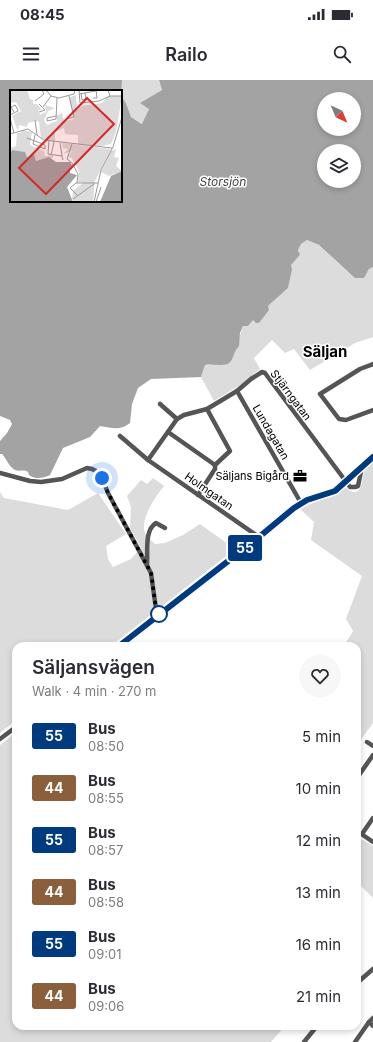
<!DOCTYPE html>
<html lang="en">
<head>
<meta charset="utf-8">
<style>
	:root { --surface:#fff; --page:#f7f7f7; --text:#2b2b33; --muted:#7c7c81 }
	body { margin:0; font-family:Inter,sans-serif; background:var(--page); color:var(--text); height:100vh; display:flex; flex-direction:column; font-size:15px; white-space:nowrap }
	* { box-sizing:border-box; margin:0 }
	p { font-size:13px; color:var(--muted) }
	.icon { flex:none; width:22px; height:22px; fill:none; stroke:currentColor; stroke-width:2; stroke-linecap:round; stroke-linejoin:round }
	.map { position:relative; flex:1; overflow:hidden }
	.details { position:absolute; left:12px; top:562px; width:349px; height:388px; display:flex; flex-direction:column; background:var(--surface); border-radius:12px; box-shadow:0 2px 6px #0003 }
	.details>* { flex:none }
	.badge { padding:0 8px; border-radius:3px; font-size:14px; line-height:26px }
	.needle { width:26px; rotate:136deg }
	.controls { position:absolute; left:317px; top:12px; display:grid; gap:8px }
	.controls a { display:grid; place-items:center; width:44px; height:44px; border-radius:50%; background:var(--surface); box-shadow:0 2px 6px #0003; font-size:20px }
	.you { position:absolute; width:20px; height:20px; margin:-10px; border:3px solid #fff; border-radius:50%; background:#1a73e8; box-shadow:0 0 0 6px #1a73e833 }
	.map>.badge { position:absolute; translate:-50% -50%; box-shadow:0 0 0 2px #fff }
	.round { display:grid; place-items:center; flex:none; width:42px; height:42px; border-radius:21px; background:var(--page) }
	.summary { display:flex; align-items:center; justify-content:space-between; height:68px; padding:0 20px }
	h1 { font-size:19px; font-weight:600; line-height:30px }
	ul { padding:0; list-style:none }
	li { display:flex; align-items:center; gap:12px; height:52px; padding:0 20px }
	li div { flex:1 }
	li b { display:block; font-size:15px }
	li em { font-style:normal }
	li .badge { min-width:44px; font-weight:700; text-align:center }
	.status { display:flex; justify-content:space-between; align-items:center; height:28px; padding:0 20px; background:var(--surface); direction:ltr }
	.status svg { height:11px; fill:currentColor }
	header { display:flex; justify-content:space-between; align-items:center; height:52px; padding:0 20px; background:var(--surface); font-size:18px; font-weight:600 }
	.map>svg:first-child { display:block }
	.green { fill:#dcdcdc }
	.water { fill:#a3a3a3; fill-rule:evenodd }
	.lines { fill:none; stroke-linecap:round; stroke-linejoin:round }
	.minor { stroke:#555; stroke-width:4.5 }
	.line-casing { stroke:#fff; stroke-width:9 }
	.line { stroke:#003b80; stroke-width:6 }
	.walk { stroke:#000; stroke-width:4; stroke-dasharray:0 7.2 }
	.stop-dot { fill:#fff; stroke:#003b80; stroke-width:2 }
	.labels { text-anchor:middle; stroke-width:3; stroke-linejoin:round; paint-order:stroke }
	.street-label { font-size:11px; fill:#000; stroke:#fff }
	.poi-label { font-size:11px; fill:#000; stroke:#fff; text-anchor:end }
	.water-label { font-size:12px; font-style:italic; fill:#444; stroke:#fff }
	.district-label { font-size:15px; font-weight:bold; fill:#000; stroke:#fff }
	.inset-road { fill:none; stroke:#999; stroke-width:1 }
	.view { fill:#d62828; fill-opacity:0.15; stroke:#d62828; stroke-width:2 }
	.inset-edge { fill:none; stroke:#000; stroke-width:2 }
</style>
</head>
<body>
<div class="status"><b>08:45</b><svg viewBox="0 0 49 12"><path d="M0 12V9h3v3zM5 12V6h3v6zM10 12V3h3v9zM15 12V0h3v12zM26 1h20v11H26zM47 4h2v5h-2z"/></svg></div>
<header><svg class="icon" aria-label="menu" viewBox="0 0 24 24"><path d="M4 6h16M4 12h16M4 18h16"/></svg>Railo<svg class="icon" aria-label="search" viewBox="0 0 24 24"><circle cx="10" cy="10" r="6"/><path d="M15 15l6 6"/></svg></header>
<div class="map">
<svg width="373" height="962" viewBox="0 0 373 962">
	<rect width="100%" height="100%" fill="#fff"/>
	<!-- green -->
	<g class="green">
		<polygon points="122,0 159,0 162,10 141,23 149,28 143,44 131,37 126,23 121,16"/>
		<polygon points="307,160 319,165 346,190 364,198 369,189 373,187 373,257 355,263 310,290 294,269 285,273 272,260 254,278 260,289 242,304 214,321 201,297 205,285 215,284 219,285 230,282 236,269 243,246 253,240 288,208 291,185 300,175 298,170 301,164"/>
		<path d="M 373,381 L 373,643 L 357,665 L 357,566 L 344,566 L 353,551 L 346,539 L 362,496 L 311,460 L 314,442 L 300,429 C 315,421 332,417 345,407 C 364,423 361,396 366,387 C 367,385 371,382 373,381 Z"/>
		<path d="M 153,398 L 164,406 C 156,416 138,441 146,455 C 148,458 152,461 155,464 L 165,463 L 183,455 L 200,444 L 235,469 L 111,566 L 16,566 L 16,640 L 0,653 L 0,412 L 4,418 L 68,430 L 98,413 L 126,454 L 106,466 L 108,479 L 113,487 L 131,479 L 141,468 L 130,448 L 131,427 L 127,416 L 141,400 L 147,404 Z"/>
		<polygon points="16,652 16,946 285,946 271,962 0,962 0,665"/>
		<polygon points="357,756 373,766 373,818 357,802"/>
	</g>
	<!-- water -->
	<path class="water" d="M 0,0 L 122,0 L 121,16 L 126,23 L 131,37 L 142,44 L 149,29 L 140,23 L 162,10 L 159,0 L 373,0 L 373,187 L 369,189 L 364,198 L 355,198 L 319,165 L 307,160 L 301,164 L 298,170 L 300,175 L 291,185 L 292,189 L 288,208 L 268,226 L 269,230 L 259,243 L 256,243 L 253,240 L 248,246 L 243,246 L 240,253 L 239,266 C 234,271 234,276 231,281 C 226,288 213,283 205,285 L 201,297 L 151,299 L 138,308 L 132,324 L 130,343 C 120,351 112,348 100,346 L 90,357 L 63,368 L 50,395 C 43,398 36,400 29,395 L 28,392 C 24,389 20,392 15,390 C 9,387 6,378 2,374 L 0,374 L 0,361 L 7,353 L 12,344 L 10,340 L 0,336 ZM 11,11 L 121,11 L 121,121 L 11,121 ZM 324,19 L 354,19 L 354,49 L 324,49 ZM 324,71 L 354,71 L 354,101 L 324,101 Z"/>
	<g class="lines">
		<!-- minor -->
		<g class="minor">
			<polyline points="373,284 360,289 320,314 339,339 346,340 373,330"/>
			<polyline points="237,311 301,423"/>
			<polyline points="160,324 177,339"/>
			<polyline points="168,352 215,385"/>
			<polyline points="120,356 148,380 177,339 184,335 207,329 237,311 251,299 262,292 265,293 350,407 355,407 358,406 362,387"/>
			<polyline points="148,380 259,457"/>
			<polyline points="0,393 30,401 41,402 62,399 87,388 92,389 96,391 102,398 108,413 151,493 156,529 159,535"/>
			<polyline points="198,415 215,389 215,385 230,371 207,329"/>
			<path d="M 147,485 C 148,473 144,450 156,443 L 165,448"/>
			<polyline points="119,566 259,457 294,428 307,420 335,411 373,377"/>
			<polyline points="0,659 16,647"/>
			<polyline points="367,662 373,666"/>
			<polyline points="357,698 373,675"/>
			<polyline points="357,751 373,762"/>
			<polyline points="362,754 373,738"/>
			<polyline points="357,903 373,889"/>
			<polyline points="373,938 369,942 373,946"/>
			<polyline points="304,962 317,946"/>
			<polyline points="355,962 369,942"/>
		</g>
	</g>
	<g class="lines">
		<!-- line casing -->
		<g class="line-casing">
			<polyline id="line" points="119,566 259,457 294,428 307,420 335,411 373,377"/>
		</g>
		<!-- line -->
		<use href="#line" class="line"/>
		<!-- walk -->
		<polyline class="walk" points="102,398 108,413 151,493 156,529 159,534"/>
	</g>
	<!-- icons -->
	<defs>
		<g id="office-bare" transform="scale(1.08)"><path d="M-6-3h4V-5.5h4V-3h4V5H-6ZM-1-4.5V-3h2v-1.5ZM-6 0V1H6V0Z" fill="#000" stroke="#fff" stroke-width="2.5" paint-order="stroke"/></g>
	</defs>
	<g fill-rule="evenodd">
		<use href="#office-bare" x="300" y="396"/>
	</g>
	<!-- markers -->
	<circle class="stop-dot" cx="159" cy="534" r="8"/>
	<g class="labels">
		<!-- street labels -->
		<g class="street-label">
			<text transform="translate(291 315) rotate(53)" y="4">Stjärngatan</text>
			<text transform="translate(271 352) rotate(60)" y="4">Lundagatan</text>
			<text transform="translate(209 411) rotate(35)" y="4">Holmgatan</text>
		</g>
		<!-- poi labels -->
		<g class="poi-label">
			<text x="289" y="400">Säljans Bigård</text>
		</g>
		<!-- water labels -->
		<g class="water-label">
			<text x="223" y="106">Storsjön</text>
		</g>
		<!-- district labels -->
		<g class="district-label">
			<text x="325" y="277">Säljan</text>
		</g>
	</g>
	<!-- overview -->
	<g transform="translate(10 10)">
		<rect width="112" height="112" fill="#fff"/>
		<path d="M 0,0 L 17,0 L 20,9 L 23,10 L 23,14 L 27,14 L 32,20 L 28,20 L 30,25 L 36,22 L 35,15 L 45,18 L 38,21 L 34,30 L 37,35 L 47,31 L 48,36 L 46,26 L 52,23 L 54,31 L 64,29 L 59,8 L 63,6 L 66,5 L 67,20 L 72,16 L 92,13 L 98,6 L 112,6 L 106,42 L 101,54 L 92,56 L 68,54 L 68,45 L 55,44 L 54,38 L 45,42 L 45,52 L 31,48 L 29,32 L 26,31 L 18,33 L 17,37 L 9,35 L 8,41 L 2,26 L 11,21 L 6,12 L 0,13 ZM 12,40 L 22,42 L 20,55 L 34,61 L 35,66 L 43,65 L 43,68 L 26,71 L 24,64 L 16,67 L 13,62 L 1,60 L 0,58 L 6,56 L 7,43 L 11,43 ZM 52,53 L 101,59 L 85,91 L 83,112 L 65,112 L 62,109 L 63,101 L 73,93 L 68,92 L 69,82 L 62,68 L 58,67 L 62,61 L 53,64 L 58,59 L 53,58 ZM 106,59 L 104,67 L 109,68 L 106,76 L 112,81 L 99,86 L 91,82 L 101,61 Z" fill="#dcdcdc"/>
		<path d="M 2,60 L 15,62 L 17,67 L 24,64 L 26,71 L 39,67 L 46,72 L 60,72 L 63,77 L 60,78 L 60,83 L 67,85 L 57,97 L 63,112 L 0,112 L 0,63 ZM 112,81 L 112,112 L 90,112 L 101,86 Z" fill="#a3a3a3"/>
		<path class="inset-road" d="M 36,0 L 41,6 L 49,8 L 64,4 L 65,0M 69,0 L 70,13 L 89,11 L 100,6M 98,0 L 100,6 L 112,6M 71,3 L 72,10 L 76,9 L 75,3M 69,4 L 91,0M 83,8 L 87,8 L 86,0M 25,11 L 34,4 L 32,0M 33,17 L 41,6M 29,22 L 35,20 L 29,14M 0,25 L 8,21 L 8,20 L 5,15 L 1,17 L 4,22M 0,28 L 4,43M 56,29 L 64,27 L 59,6M 25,30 L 27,45M 37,31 L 46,29 L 47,8M 37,31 L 37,28 L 46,26M 0,44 L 18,39 L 34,50 L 102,58M 25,45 L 23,54 L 35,59M 17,48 L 35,55 L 35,59M 39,50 L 38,64 L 52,66 L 53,70M 50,53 L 52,66M 62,54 L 57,69 L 62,73 L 68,84 L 67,93M 41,65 L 44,52M 68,106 L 60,98 L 66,93 L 88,93M 63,109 L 84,94M 84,112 L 91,80 L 103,57 L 112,27M 86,112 L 91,97"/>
		<path class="view" d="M 77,8 L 104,34 L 36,104 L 9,78 Z"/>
		<rect width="112" height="112" class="inset-edge"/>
	</g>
</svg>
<div class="controls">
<a><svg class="needle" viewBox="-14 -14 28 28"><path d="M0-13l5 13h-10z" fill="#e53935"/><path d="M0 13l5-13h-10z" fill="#7c7c81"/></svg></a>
<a><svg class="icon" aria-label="layers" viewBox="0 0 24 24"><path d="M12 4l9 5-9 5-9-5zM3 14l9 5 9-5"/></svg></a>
</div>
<div class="you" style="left:102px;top:398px"></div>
<b class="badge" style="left:245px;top:468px;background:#003b80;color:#fff">55</b>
<section class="details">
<div class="summary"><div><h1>Säljansvägen</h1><p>Walk · 4 min · 270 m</p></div><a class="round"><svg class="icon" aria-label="heart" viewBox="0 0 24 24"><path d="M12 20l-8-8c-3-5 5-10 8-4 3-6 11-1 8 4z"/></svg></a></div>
<ul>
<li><span class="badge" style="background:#003b80;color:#fff">55</span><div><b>Bus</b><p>08:50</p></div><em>5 min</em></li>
<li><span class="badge" style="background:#8b5e3c;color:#fff">44</span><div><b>Bus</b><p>08:55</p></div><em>10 min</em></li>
<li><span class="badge" style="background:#003b80;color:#fff">55</span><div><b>Bus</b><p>08:57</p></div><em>12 min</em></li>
<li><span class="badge" style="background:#8b5e3c;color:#fff">44</span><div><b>Bus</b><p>08:58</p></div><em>13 min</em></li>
<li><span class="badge" style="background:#003b80;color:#fff">55</span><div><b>Bus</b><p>09:01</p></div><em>16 min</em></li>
<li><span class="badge" style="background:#8b5e3c;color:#fff">44</span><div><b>Bus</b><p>09:06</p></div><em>21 min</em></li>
</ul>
</section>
</div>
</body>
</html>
